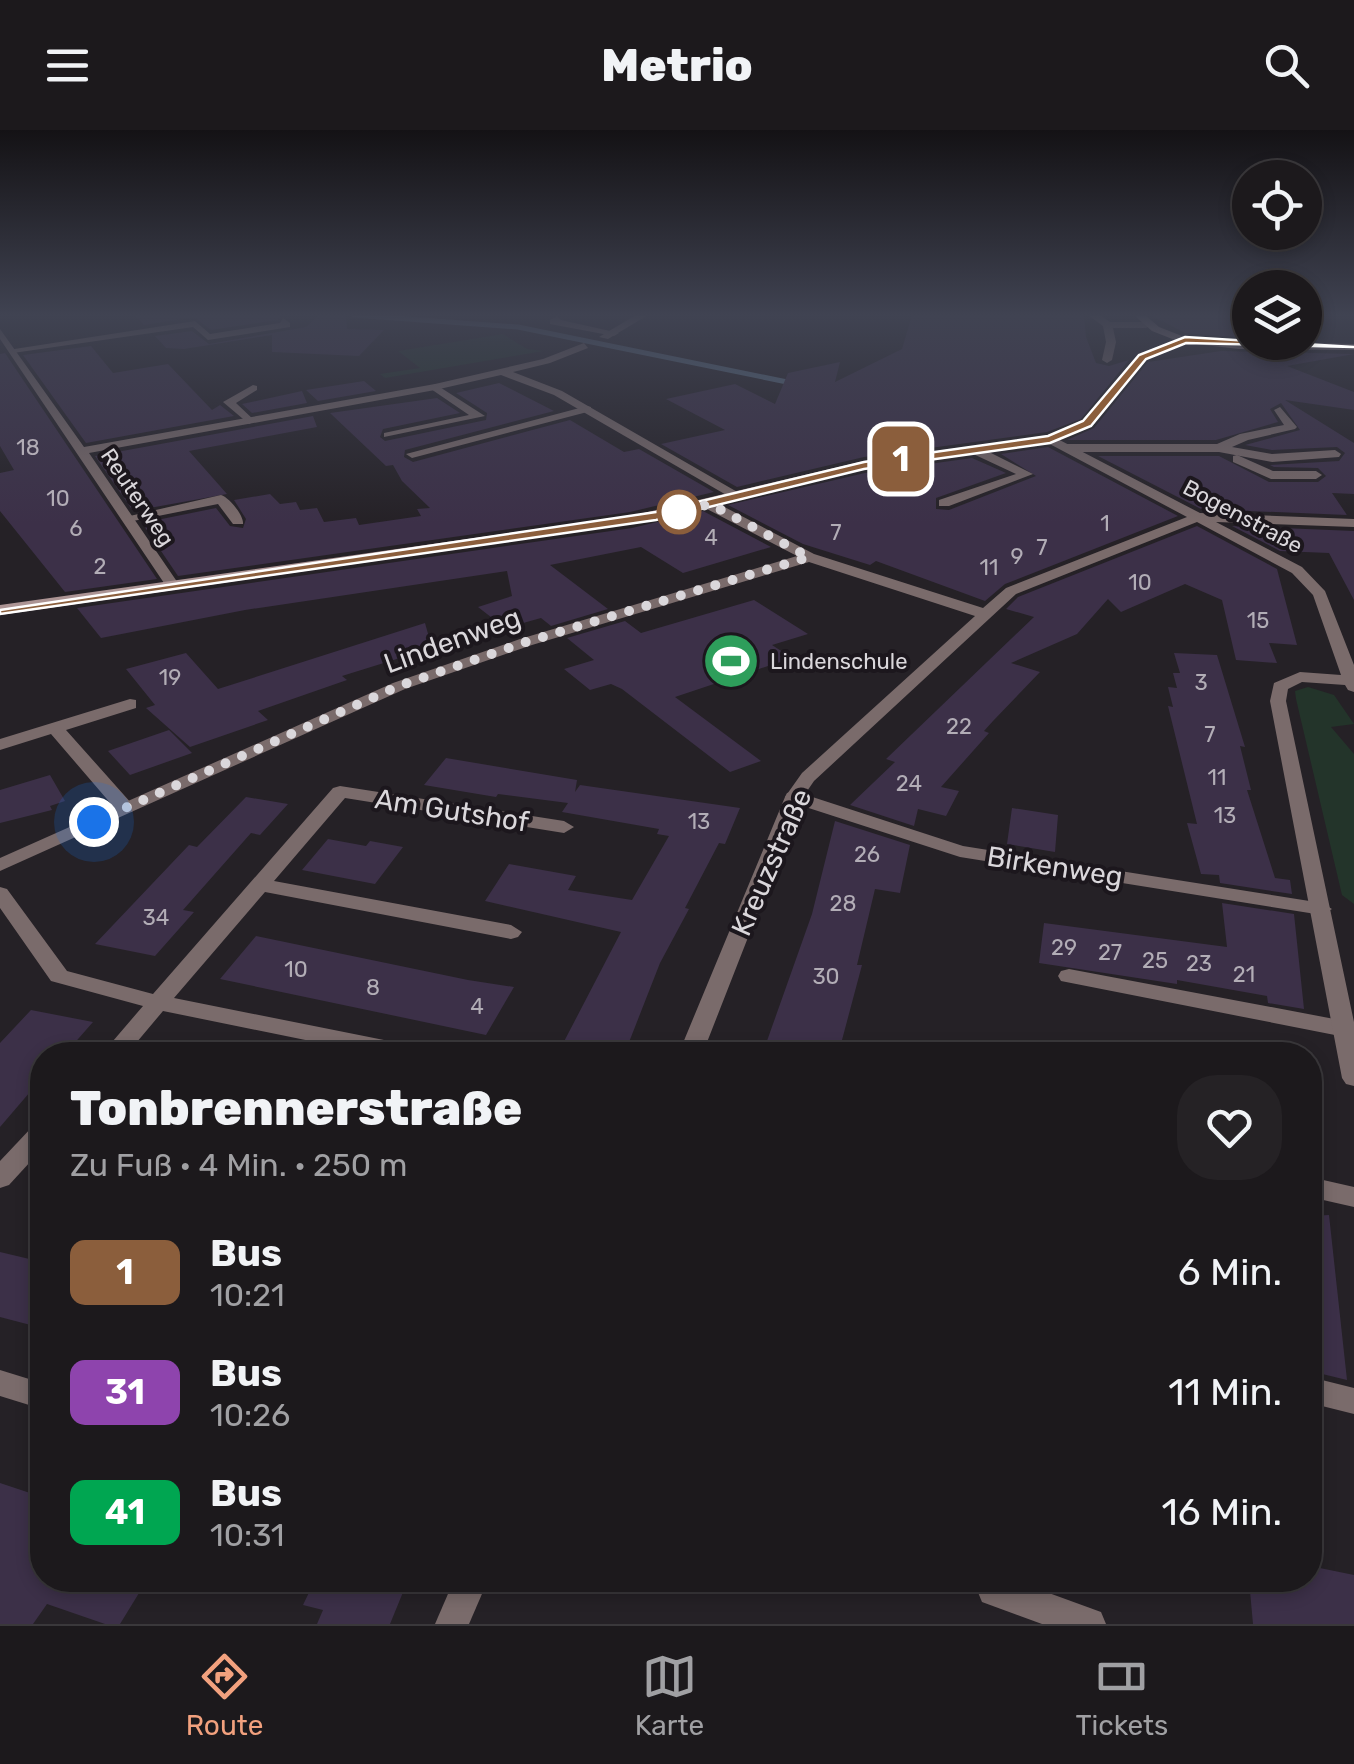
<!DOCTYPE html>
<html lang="de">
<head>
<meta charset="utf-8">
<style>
	:root { --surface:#1c191c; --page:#252225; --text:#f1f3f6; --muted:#a0a0a3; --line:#3a383b; --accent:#f2a17e }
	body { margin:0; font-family:Rubik,sans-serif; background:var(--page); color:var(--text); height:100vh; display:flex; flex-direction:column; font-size:38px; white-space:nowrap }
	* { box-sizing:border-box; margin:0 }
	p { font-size:32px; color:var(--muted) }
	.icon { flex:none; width:55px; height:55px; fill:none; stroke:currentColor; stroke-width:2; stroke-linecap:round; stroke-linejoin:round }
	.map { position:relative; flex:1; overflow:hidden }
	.drawer { position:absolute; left:30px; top:912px; width:1292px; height:550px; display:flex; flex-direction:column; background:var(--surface); border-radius:40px; box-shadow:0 5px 15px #0003,0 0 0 2px var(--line) }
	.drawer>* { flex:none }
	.badge { padding:0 20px; border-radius:15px; font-size:35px; line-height:65px }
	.fabs { position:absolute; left:1232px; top:30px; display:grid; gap:20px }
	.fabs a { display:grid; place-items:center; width:90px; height:90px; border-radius:50%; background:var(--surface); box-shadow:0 5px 15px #0003,0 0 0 2px var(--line); font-size:50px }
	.you { position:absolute; width:50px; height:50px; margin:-25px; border:8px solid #fff; border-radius:50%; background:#1a73e8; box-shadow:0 0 0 15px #1a73e833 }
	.map>.badge { position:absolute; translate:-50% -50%; box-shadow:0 0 0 5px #fff }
	.round { display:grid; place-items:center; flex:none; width:105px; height:105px; border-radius:40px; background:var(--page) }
	.overview { display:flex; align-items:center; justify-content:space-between; height:170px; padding:0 40px }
	h1 { font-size:48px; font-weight:800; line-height:75px }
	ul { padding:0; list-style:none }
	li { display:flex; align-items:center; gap:30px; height:120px; padding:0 40px }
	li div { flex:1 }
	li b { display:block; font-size:38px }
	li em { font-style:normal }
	li .badge { min-width:110px; font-weight:700; text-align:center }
	header { display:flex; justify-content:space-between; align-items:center; height:130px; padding:0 40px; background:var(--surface); font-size:45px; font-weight:800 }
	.dock { display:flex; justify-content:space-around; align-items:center; height:140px; border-top:2px solid var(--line); background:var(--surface); font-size:28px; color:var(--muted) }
	.dock a { display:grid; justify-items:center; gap:5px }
	.dock .active { color:var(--accent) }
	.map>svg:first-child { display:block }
	.green { fill:#23342a }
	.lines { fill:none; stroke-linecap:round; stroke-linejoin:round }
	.stream { stroke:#5c7388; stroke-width:5 }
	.building { fill:#3c3048 }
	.service { fill:#7a6b6b; fill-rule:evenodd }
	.pedestrian { fill:#7a6b6b; fill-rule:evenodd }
	.minor { fill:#7a6b6b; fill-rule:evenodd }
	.secondary { fill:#ac9494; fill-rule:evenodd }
	.line { fill:#8b5e3c; stroke:#fff; stroke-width:2.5 }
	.walk { stroke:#dad7db; stroke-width:10; stroke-dasharray:0 18 }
	.stop-dot { fill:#fff; stroke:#8b5e3c; stroke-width:5 }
	.labels { text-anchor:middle; stroke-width:8; stroke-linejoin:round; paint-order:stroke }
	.number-label { font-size:22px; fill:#b2adb6 }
	.far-street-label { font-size:22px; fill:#dad7db; stroke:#1c171d }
	.far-poi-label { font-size:22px; fill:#dad7db; stroke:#1c171d; text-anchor:start }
	.street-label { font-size:28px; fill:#dad7db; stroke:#1c171d }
</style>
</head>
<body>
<header><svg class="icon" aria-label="menu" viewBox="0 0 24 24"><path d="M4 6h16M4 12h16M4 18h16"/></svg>Metrio<svg class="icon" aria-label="search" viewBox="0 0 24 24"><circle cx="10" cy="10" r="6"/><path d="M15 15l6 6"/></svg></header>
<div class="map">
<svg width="1354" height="1494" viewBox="0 0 1354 1494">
	<rect width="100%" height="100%" fill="#252126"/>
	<!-- green -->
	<g class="green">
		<polygon points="503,204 527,219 544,221 385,248 380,244 420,238 398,221"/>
		<polygon points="1308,557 1334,565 1354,594 1331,597 1354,624 1354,774 1342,765 1296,569 1295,561"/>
	</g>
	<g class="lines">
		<!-- stream -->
		<polyline class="stream" points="354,185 518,197 797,254"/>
	</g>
	<!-- building -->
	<g class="building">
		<polygon points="135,185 281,185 278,190 211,200 194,187 144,195"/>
		<polygon points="319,185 346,185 347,199 384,200 359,226 272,222 272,205 184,219 166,218 155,206 192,201 209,214 306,197"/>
		<polygon points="912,185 1084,185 1086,207 1096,233 1109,236 1129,230 1081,289 1047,302 864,327 737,357 661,314 725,300 666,269 735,254 775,274 788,243 840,232 835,252 902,219"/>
		<polygon points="1151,185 1250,185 1250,208 1185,203"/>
		<polygon points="91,216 113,243 168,234 212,280 220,275 234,286 86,313 23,225"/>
		<polygon points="1221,221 1354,224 1287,236 1354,262 1354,280 1285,270 1354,313 1354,364 1332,363 1347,385 1201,379 1098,326 1219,326 1269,352 1318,352 1326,346 1318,338 1274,337 1270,335 1339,331 1345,323 1337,317 1272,320 1245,315 1300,300 1281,273 1270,279 1278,292 1216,310 1067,310 1094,298 1148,232"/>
		<polygon points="5,223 157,449 65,462 0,381 0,343 14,340 0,316 0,224"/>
		<polygon points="364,251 376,261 318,271 306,260"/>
		<polygon points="499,253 554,281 405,320 404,327 413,332 570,290 624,322 639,319 714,362 630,382 178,446 142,393 216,378 230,396 243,398 246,389 234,370 270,364 280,374 296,372 300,380 317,378 324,392 356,388 359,395 421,386 417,379 430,378 402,351 393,335 386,336 330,283 437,268 460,283 383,299 380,307 385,311 486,290 487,283 456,263"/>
		<polygon points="302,261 307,273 252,283 242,274"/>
		<polygon points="313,286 317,297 189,321 227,364 133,381 95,326"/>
		<polygon points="1048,317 1178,386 1005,454 985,471 876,431 870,435 803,414 728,375 865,343 972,328 1006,343 936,368 936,379 949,380 1036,346 1001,324"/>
		<polygon points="703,381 771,417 683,443 641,417 550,435 608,479 551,496 541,488 505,498 478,477 512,466 507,441 245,480 101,508 77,478 632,398"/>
		<polygon points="1197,396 1277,439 1297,515 1269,513 1277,533 1236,530 1222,470 1185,454 1121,482 1108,469 1077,504 1011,533 1040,542 993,591 984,601 989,603 941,657 959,661 946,686 918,679 914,696 850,675 895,632 886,629 1034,487 1006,479 1018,467"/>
		<polygon points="1232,396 1354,401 1354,470 1329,423 1280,421"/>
		<polygon points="754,470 808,504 772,515 792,528 675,567 761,631 730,642 622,559 611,554 590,560 564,539 594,530 567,508 625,491 641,503"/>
		<polygon points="425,493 432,518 342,546 347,550 258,581 268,590 190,617 146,578 155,575 126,539 186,523 218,559"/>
		<polygon points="1174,523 1217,525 1245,617 1240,616 1251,660 1247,660 1275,748 1290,750 1292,764 1220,753 1219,745 1201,744 1187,693 1197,694 1168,576 1173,577 1168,557 1177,558 1173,543 1180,543"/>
		<polygon points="169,600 192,623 130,645 108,621"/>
		<polygon points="446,628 577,650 575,662 580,655 740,678 725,714 719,713 685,778 689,779 660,833 624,925 557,925 621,802 485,771 509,734 576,746 568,760 632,770 669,706 657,704 659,699 562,682 568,673 498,664 496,667 424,655"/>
		<polygon points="50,645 65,671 50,676 52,680 0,693 0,660"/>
		<polygon points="246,667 288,674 260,705 251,703 183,780 194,782 155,826 95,814 189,715 197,717"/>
		<polygon points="1012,678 1058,685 1055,722 1007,714"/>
		<polygon points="835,691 910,715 900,763 875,759 857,835 862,835 838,925 762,925 812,784"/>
		<polygon points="328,709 366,716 370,711 403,717 375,754 302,740"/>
		<polygon points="1222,773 1294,784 1304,879 1268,873 1267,866 1177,850 1177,854 1039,833 1044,793 1227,817"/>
		<polygon points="256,806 468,850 514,857 486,905 220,849"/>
		<polygon points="31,880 93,892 64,925 42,925 42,948 0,997 0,913"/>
		<polygon points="1329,1085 1347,1250 1310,1241 1310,1086"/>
		<polygon points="0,1122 42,1132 42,1198 0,1187"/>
		<polygon points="0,1353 42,1367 42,1450 147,1450 120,1494 105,1494 47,1474 33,1494 0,1494"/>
		<polygon points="1310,1436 1354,1445 1354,1494 1253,1494 1249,1450 1310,1450"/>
		<polygon points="315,1450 408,1450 390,1494 317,1494 323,1480 303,1475"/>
	</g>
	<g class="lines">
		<!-- service -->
		<g class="service">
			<polygon points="557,186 561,190 619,203 614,206 550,194 550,190"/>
			<polygon points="283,188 290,193 290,197 208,210 193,197 13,223 8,220 195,191 210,204 280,193"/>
			<polygon points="435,254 485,286 384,307 384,303 469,285 431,259 430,257"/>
			<polygon points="253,255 257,256 257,260 236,273 255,291 249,294 223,272"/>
			<polygon points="587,276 591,277 591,281 412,328 406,324"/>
			<polygon points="1280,277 1297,297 1295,299 1248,310 1232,317 1272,324 1335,320 1341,324 1339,327 1272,332 1219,322 1066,322 1060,318 1066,314 1217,314 1240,304 1284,295 1274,280"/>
			<polygon points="969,316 977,316 1033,344 949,376 939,376 939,370 1016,344 969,322"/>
			<polygon points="1237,325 1273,341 1316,341 1322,345 1316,349 1271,349 1233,332 1233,326"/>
			<path d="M 221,365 C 230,368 244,386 243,394 L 233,394 L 218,374 L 128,392 L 121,388 Z"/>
			<polygon points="130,569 136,570 136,578 66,600 132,674 134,678 132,682 118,682 51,604 0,620 0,609"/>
			<polygon points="794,661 963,716 1322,773 1332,779 1322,785 960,727 787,671 785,667 787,663"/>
			<polygon points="1069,839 1345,891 1353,893 1354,903 1345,907 1061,851 1058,846 1061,841"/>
			<polygon points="1310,1047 1354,1057 1354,1077 1310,1067"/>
			<polygon points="1310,1247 1354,1258 1354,1284 1310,1273"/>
			<polygon points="982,1450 1013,1450 1101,1482 1106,1494 1042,1494 982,1472 977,1460"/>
		</g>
		<!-- pedestrian -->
		<polygon class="pedestrian" points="1088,185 1100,185 1110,192 1146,192 1151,195 1146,198 1113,198 1116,212 1112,230 1107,233 1102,230 1106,212 1103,196"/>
		<!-- minor -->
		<g class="minor">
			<polygon points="636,185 648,185 608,209 599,207"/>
			<polygon points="0,199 84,317 435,254 543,229 584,213 588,218 550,233 513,242 562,261 746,367 735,370 554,265 501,245 435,260 89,323 180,456 173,460 166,456 0,209"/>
			<polygon points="1050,305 1200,383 1354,389 1354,397 1216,392 1302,437 1325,461 1354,535 1354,562 1348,560 1345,555 1302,552 1288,559 1286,571 1354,892 1354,956 1346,954 1342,948 1270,571 1274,553 1300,542 1341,545 1313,465 1292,443 1197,392 1016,464 814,651 803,667 702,925 678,925 785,667 802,643 975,486 809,432 532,515 405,559 0,741 0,728 393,553 520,509 797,426 705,378 705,372 715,372 814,424 983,478 1006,458 1187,387 1046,312 1044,309"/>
			<polygon points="340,656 564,691 574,697 564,703 345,668 274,751 511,795 522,802 518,807 511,809 265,762 174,868 419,917 427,919 431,925 379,925 163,881 126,925 101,925 143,876 51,851 0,778 0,757 7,759 67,841 153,864 333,658"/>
			<polygon points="42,994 42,1019 9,1055 0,1058 0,1031 33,996"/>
			<polygon points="0,1240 42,1253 42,1279 0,1266"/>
			<polygon points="454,1450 488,1450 469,1494 435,1494"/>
		</g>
		<!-- secondary -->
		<polygon class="secondary" points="1134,185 1145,185 1159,197 1182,206 1208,211 1354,214 1354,220 1239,219 1187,213 1146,229 1091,296 1050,313 864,339 631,394 0,485 0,475 631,386 864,331 1048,306 1083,292 1138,225 1175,210 1152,201"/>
	</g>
	<!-- sky -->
	<linearGradient id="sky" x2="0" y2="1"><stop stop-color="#141215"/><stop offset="0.47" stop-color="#404352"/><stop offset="1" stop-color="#404352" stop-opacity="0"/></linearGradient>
	<rect width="1354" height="394" fill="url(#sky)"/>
	<!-- line -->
	<polygon class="line" points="1185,207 1354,217 1186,213 1146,229 1091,296 1050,313 864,339 656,390 0,484 0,480 656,382 864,332 1048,306 1083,291 1139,225"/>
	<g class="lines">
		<!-- walk -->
		<polyline class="walk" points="94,692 399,556 526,512 809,427 710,374 679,382"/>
	</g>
	<!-- icons -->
	<defs>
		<g id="stadium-disc" transform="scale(2.875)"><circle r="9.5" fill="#2e9e5b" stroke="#1c171d"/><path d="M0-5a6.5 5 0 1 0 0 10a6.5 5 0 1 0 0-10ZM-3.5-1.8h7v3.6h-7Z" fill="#fff"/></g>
	</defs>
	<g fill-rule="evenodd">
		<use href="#stadium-disc" x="731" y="531"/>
	</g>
	<!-- markers -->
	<circle class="stop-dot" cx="679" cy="382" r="20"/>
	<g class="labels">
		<!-- number labels -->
		<g class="number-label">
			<text x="28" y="325">18</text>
			<text x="58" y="376">10</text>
			<text x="1105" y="401">1</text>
			<text x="76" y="406">6</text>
			<text x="836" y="410">7</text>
			<text x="711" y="415">4</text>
			<text x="1042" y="425">7</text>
			<text x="1017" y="434">9</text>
			<text x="100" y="444">2</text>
			<text x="989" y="445">11</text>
			<text x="1140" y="460">10</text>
			<text x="1258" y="498">15</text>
			<text x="170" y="555">19</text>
			<text x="1201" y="560">3</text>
			<text x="959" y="604">22</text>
			<text x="1210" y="612">7</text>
			<text x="1217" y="655">11</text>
			<text x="909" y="661">24</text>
			<text x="1225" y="693">13</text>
			<text x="699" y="699">13</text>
			<text x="867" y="732">26</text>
			<text x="843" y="781">28</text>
			<text x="156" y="795">34</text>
			<text x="1064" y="825">29</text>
			<text x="1110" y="830">27</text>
			<text x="1155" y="838">25</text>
			<text x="1199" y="841">23</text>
			<text x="296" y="847">10</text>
			<text x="1244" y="852">21</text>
			<text x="826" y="854">30</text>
			<text x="373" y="865">8</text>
			<text x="477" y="884">4</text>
		</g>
		<!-- far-street labels -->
		<g class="far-street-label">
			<text transform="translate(138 367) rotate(56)" y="8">Reuterweg</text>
			<text transform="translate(1243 386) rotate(28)" y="8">Bogenstraße</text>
		</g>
		<!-- far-poi labels -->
		<g class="far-poi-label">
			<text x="770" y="539">Lindenschule</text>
		</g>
		<!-- street labels -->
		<g class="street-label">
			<text transform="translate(452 510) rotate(-20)" y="10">Lindenweg</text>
			<text transform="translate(452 680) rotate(9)" y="10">Am Gutshof</text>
			<text transform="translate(771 732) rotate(-66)" y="10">Kreuzstraße</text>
			<text transform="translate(1055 736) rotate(9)" y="10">Birkenweg</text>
		</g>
	</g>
</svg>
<div class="fabs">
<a><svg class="icon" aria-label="locate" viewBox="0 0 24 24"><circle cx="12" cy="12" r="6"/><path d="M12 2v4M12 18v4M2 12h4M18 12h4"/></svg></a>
<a><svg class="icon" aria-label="layers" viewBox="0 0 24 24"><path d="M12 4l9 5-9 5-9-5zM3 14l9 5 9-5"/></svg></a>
</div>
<div class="you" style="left:94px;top:692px"></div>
<b class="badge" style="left:901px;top:329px;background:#8b5e3c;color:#fff">1</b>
<section class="drawer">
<div class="overview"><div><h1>Tonbrennerstraße</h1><p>Zu Fuß · 4 Min. · 250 m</p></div><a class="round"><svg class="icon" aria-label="heart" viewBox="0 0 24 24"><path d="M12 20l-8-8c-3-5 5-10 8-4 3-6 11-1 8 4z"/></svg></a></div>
<ul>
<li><span class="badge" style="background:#8b5e3c;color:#fff">1</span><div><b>Bus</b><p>10:21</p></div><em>6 Min.</em></li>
<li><span class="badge" style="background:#8e44ad;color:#fff">31</span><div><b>Bus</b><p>10:26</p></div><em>11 Min.</em></li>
<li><span class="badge" style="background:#00a651;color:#fff">41</span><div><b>Bus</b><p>10:31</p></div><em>16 Min.</em></li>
</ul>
</section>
</div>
<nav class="dock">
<a class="active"><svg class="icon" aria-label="directions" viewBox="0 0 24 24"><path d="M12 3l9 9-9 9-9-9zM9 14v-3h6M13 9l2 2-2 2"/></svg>Route</a>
<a><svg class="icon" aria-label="map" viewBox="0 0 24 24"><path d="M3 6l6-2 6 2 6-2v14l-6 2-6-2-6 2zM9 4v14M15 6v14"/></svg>Karte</a>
<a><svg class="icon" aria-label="tickets" viewBox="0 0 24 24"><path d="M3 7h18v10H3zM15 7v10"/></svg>Tickets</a>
</nav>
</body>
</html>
